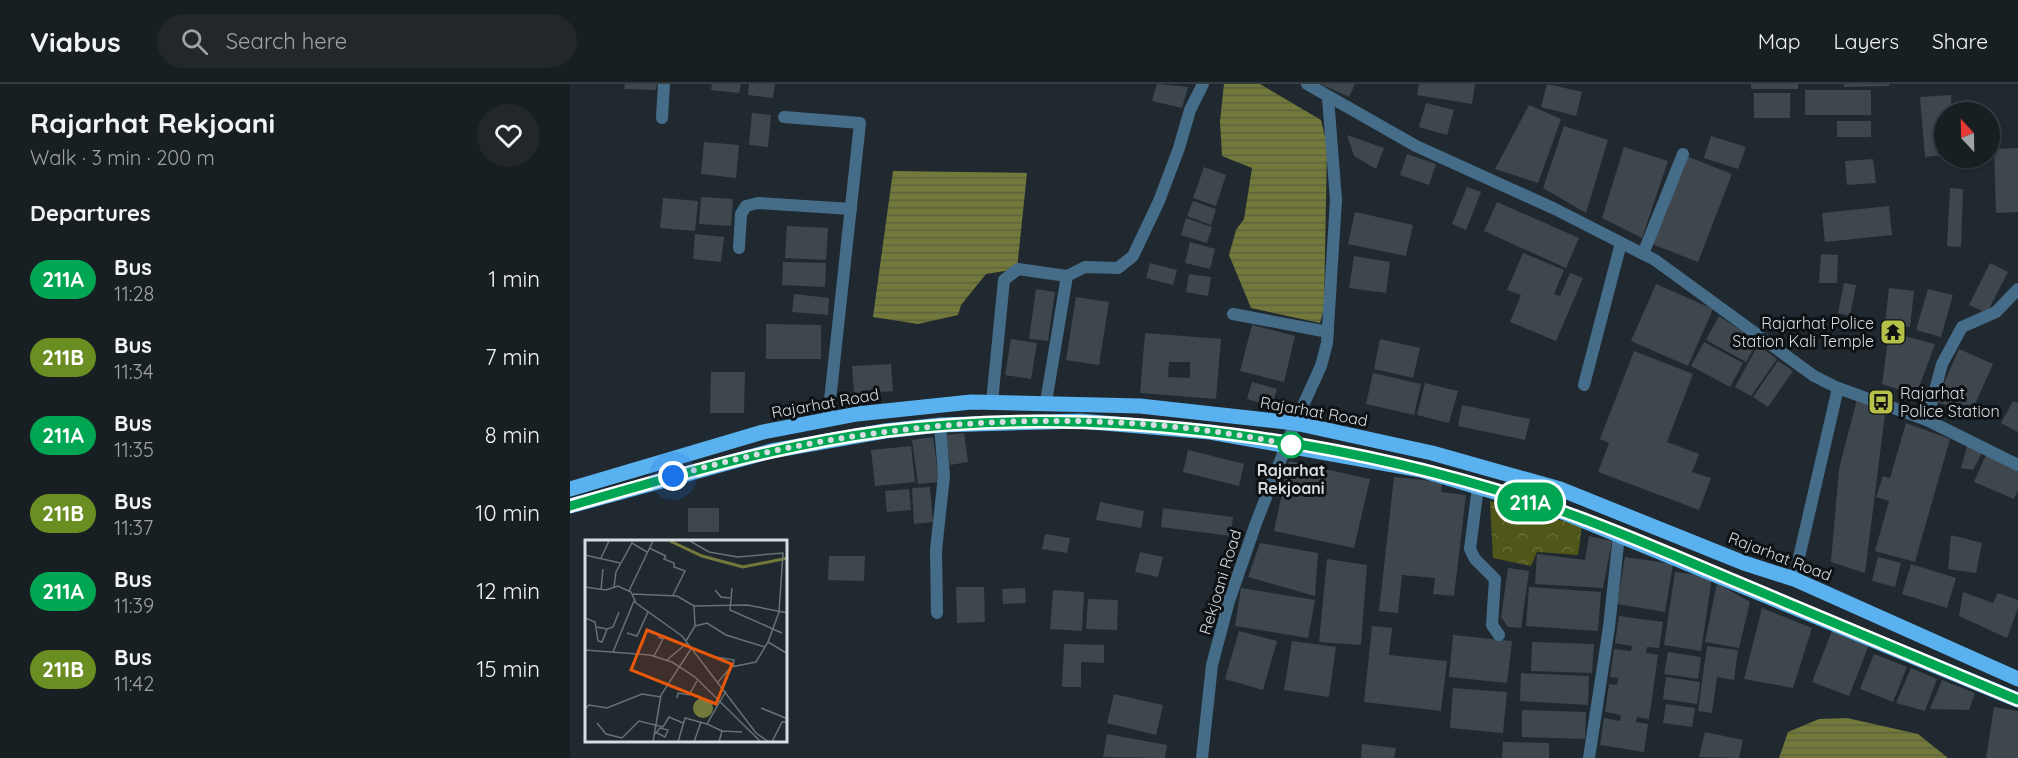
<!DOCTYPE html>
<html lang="en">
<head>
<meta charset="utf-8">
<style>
	:root { --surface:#181f23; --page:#21272b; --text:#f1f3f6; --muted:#9fa2a6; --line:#363d41 }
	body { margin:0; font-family:Quicksand,sans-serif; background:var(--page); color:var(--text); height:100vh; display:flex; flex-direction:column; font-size:22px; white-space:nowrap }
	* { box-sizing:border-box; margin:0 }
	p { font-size:20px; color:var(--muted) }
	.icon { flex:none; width:33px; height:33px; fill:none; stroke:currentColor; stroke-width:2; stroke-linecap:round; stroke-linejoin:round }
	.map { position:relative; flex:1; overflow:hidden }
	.side { display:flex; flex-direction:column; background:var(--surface); width:570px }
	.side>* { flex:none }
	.badge { padding:0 12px; border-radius:20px; font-size:21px; line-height:39px }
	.needle { width:39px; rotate:338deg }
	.tools { position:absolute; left:1364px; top:18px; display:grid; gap:12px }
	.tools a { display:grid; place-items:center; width:66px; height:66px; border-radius:50%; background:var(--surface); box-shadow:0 2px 4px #0004,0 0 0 2px var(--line); font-size:30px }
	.you { position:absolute; width:30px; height:30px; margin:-15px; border:4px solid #fff; border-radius:50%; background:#1a73e8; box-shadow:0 0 0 9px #1a73e833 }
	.map>.badge { position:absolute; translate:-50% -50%; box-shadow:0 0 0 3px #fff }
	h2 { padding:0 30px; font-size:22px; line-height:54px }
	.round { display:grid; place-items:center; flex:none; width:63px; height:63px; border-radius:32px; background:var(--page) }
	.head { display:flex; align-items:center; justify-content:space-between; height:102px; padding:0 30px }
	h1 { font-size:28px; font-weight:700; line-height:45px }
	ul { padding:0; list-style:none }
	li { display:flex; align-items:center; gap:18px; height:78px; padding:0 30px }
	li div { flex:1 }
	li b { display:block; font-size:22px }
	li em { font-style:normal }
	li .badge { min-width:66px; font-weight:700; text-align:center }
	header { display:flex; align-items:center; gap:36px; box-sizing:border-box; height:84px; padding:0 30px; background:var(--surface); border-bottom:2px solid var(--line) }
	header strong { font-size:28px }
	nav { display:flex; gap:33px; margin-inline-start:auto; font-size:21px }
	.search { width:420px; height:54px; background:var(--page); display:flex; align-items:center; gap:15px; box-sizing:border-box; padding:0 21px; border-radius:33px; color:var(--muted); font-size:22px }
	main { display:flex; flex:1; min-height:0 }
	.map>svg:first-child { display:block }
	.forest { fill:url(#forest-crowns) }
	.water { fill:url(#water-rules) }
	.building { fill:#3e474e; fill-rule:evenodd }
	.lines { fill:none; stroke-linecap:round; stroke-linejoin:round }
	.minor { stroke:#456d8a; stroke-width:12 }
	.tertiary { stroke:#456d8a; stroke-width:12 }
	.primary { stroke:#59b1ef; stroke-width:15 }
	.line-casing { stroke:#fff; stroke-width:14 }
	.line { stroke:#00a651; stroke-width:9 }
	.walk { stroke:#d7dce1; stroke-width:6; stroke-dasharray:0 10.8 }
	.stop-dot { fill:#fff; stroke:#00a651; stroke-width:3 }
	.labels { text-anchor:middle; stroke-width:6; stroke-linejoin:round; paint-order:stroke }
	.poi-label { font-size:16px; fill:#d7dce1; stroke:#0d1114; text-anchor:end }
	.street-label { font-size:16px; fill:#d7dce1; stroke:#0d1114 }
	.stop-label { font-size:16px; font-weight:bold; fill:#d7dce1; stroke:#0d1114 }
	.inset-river { fill:none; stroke:#72793b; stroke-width:3 }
	.inset-road { fill:none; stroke:#697176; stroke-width:1.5 }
	.view { fill:#e8590c; fill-opacity:0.15; stroke:#e8590c; stroke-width:3 }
	.inset-edge { fill:none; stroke:#d7dce1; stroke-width:3 }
</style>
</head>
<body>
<header>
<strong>Viabus</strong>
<div class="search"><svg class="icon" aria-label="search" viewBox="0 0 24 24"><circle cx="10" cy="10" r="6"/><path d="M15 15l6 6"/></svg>Search here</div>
<nav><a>Map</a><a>Layers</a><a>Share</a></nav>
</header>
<main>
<section class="side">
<div class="head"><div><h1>Rajarhat Rekjoani</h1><p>Walk · 3 min · 200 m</p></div><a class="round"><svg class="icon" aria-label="heart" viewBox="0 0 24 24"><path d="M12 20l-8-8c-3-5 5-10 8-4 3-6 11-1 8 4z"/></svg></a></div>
<h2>Departures</h2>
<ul>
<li><span class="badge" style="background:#00a651;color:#fff">211A</span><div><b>Bus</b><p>11:28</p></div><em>1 min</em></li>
<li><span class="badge" style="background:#6b8e23;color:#fff">211B</span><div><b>Bus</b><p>11:34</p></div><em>7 min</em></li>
<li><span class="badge" style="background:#00a651;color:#fff">211A</span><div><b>Bus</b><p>11:35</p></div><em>8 min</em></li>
<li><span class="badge" style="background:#6b8e23;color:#fff">211B</span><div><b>Bus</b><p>11:37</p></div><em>10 min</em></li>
<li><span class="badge" style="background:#00a651;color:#fff">211A</span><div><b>Bus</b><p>11:39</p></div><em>12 min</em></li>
<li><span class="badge" style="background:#6b8e23;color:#fff">211B</span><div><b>Bus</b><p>11:42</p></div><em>15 min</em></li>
</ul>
</section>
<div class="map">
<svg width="1448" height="674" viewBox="0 0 1448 674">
	<defs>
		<pattern id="forest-crowns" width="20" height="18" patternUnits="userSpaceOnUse" patternTransform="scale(1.5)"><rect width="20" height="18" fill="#505518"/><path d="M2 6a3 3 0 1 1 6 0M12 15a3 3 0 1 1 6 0" fill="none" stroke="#686d39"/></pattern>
		<pattern id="water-rules" width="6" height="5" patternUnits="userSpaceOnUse" patternTransform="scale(1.5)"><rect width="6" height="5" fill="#72793b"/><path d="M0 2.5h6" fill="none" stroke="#5e633f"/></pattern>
	</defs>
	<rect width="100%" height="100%" fill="#20292f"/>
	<!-- forest -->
	<polygon class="forest" points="920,417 1012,442 1008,471 967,468 961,482 923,474"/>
	<!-- water -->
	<g class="water">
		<polygon points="654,0 690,0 751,36 757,61 754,224 750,239 681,224 659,171 666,146 674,135 682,84 652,72 650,37"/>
		<polygon points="323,87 457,89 447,185 416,190 391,221 388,231 348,240 303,233"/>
		<polygon points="1277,634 1348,650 1378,674 1209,674 1218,648 1249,635"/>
	</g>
	<!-- building -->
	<g class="building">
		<polygon points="55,0 87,0 86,6 54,5"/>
		<polygon points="142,0 171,0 169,9 141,6"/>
		<polygon points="179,0 205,0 203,14 178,11"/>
		<polygon points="587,0 618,3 612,24 582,17"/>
		<polygon points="751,0 785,0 779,13"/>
		<polygon points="849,0 905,0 902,20 847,11"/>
		<polygon points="977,0 1012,8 1006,32 971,23"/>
		<rect x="1181" y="0" width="47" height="5"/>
		<polygon points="1274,0 1319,0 1319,2 1274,3"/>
		<rect x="1235" y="6" width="66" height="25"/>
		<rect x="1184" y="9" width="36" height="25"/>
		<polygon points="1381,11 1382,28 1374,28 1374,71 1355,73 1350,13"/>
		<polygon points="856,19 884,26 877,51 849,43"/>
		<polygon points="959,21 991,35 968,99 925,85"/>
		<polygon points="182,29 201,31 198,63 179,61"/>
		<rect x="1267" y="37" width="34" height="16"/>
		<polygon points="994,42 1038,56 1016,129 973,104"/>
		<polygon points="777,51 814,64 806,85 784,72"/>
		<polygon points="1141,52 1176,63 1168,85 1134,74"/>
		<polygon points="134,58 169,61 166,94 131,90"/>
		<polygon points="1054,63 1098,77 1072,154 1032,134"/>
		<polygon points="1448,64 1448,128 1426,129 1424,65"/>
		<polygon points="837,70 866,80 859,101 830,91"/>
		<polygon points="1116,72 1162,90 1128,178 1082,160"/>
		<polygon points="1303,75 1306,99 1277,101 1275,77"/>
		<polygon points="634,83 656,91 646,122 623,114"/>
		<polygon points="897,103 911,108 896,146 882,140"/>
		<polygon points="1380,104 1393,105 1391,163 1377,162"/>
		<polygon points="131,113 163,115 161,142 129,140"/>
		<polygon points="93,114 128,117 125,147 90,144"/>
		<polygon points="623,117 646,125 641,141 617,132"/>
		<polygon points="927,118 1009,154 996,184 914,147"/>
		<polygon points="1319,122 1322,151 1255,158 1252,129"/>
		<polygon points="785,128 843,141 836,172 778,160"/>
		<polygon points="616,134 642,143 637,159 611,151"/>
		<polygon points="217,142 258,144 256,176 215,174"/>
		<polygon points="125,150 154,153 151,178 123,175"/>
		<polygon points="620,158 645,165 640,185 615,179"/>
		<polygon points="953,169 994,186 984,210 990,212 1000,189 1013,194 986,257 940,238 951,211 937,206"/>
		<polygon points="1251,170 1268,171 1267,199 1249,199"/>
		<polygon points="784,172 820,178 816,209 779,204"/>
		<polygon points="213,178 256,179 255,203 212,201"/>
		<polygon points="580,179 607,186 603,201 576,194"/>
		<polygon points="1420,179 1438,188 1417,229 1399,221"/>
		<polygon points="619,190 641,193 638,212 616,208"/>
		<polygon points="1274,199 1286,201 1280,232 1268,229"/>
		<polygon points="1086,200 1143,225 1118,282 1061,257"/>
		<polygon points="1319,204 1344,207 1340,243 1315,240"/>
		<polygon points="466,205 485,208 478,257 459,255"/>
		<polygon points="1358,205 1383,211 1371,253 1346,246"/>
		<polygon points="224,210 259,214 258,231 222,228"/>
		<polygon points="506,213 539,218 529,281 496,276"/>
		<polygon points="1149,232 1188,257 1176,278 1136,256"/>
		<polygon points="196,240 251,241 251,275 196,275"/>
		<polygon points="682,241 725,252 714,298 670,287"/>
		<polygon points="1319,248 1365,260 1346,311 1312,300"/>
		<path d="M 575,249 L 651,255 L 646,315 L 570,309 ZM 599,278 L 620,278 L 620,294 L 598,293 Z"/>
		<polygon points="441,255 467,259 461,295 435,291"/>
		<polygon points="810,255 850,264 843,294 804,285"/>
		<polygon points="1134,258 1173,279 1160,303 1121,282"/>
		<polygon points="1188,261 1207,275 1181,312 1165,303"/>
		<polygon points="1389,265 1423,280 1400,331 1366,317"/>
		<polygon points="1064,267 1123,290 1097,358 1129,370 1122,388 1141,394 1129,426 1028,388 1039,359 1030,355"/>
		<polygon points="1208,277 1223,287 1198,323 1183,313"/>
		<polygon points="321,280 323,307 284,310 282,282"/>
		<polygon points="141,288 175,288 174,329 140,329"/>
		<polygon points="803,289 851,300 844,331 796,320"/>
		<polygon points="682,298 707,305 702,322 677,315"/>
		<polygon points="855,299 888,307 879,339 847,331"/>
		<polygon points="1288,311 1316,322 1295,489 1261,478 1269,385"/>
		<polygon points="1443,317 1448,319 1448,348 1431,339"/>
		<polygon points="892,321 960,335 955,356 888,342"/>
		<polygon points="1336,339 1380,355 1345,478 1305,467 1319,417 1306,413 1313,392 1320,394"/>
		<polygon points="394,349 398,378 380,381 376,351"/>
		<polygon points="363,353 369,398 348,400 342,356"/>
		<polygon points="1398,359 1413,367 1403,386 1391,384"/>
		<polygon points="341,362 345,398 305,402 301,366"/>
		<polygon points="618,366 674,380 669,402 613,388"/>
		<polygon points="1416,371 1448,385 1448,406 1444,415 1404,398"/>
		<polygon points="719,377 800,395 784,464 704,447"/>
		<polygon points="824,393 872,398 871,408 896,411 884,512 863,510 865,494 832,491 828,529 809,527"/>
		<polygon points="360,403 363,438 344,440 342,404"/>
		<polygon points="339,405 341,426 317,428 315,407"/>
		<polygon points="530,418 574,427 571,444 526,436"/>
		<rect x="118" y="424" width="31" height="24"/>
		<polygon points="593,424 663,433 661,452 591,443"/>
		<polygon points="475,450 500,454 497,469 472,465"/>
		<polygon points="1381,451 1412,459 1406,489 1378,485"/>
		<polygon points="1019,452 1042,457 1033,504 965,500 967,470 1015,476"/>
		<polygon points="690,459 748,469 745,512 678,493"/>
		<polygon points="570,468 593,473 588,493 565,488"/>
		<polygon points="259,472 295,472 294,497 258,496"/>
		<polygon points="1055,473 1103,480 1095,528 1047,520"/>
		<polygon points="1308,473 1331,479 1325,503 1302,497"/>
		<polygon points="757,475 797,481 791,561 749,558"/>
		<polygon points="1341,480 1386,494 1377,524 1332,510"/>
		<polygon points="938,484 959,487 951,544 938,543 931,533"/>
		<polygon points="1105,488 1142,493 1131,567 1094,561"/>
		<polygon points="1147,499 1180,518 1169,564 1135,558"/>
		<polygon points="386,503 414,503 415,538 387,539"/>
		<polygon points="959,503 1031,508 1028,547 956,542"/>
		<polygon points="455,504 456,519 433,520 432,505"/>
		<polygon points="671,504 745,516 738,554 665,542"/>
		<polygon points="483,506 514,508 512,547 480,545"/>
		<polygon points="1393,508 1423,519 1428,509 1448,516 1448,524 1437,554 1389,532"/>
		<polygon points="518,515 548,516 547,546 516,545"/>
		<polygon points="1192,524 1242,544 1223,604 1174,595"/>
		<polygon points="1049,532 1093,538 1089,564 1077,563 1076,569 1088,571 1079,635 1067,633 1066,638 1078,640 1074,668 1030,661 1034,634 1050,637 1051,631 1035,628 1039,600 1047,601 1048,594 1040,593 1044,565 1061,567 1062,562 1045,559"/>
		<polygon points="802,542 822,544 819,571 877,577 871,627 794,618"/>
		<polygon points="669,547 707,557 693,606 655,595"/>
		<polygon points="1262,547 1299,561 1279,612 1242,598"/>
		<polygon points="883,551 942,557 937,599 879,593"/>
		<polygon points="722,557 766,563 759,613 714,606"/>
		<polygon points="962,558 1024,560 1022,589 961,587"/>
		<polygon points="494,560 534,561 534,579 511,578 511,603 492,603"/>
		<polygon points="1137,562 1168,566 1164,596 1147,593 1142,629 1128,627"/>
		<polygon points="1098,568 1131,573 1128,595 1094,590"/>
		<polygon points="1304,570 1337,583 1323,618 1290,605"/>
		<polygon points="1341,584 1367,595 1355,627 1326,619"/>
		<polygon points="951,589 1019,592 1018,621 950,617"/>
		<polygon points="1096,593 1130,598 1127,620 1093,615"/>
		<polygon points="1372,596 1405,609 1399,626 1360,625"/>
		<polygon points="883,604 937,608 933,649 880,644"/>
		<polygon points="544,610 593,621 586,651 537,639"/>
		<polygon points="1096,620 1125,624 1122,643 1093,639"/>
		<polygon points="1424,623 1448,627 1448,674 1416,674"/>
		<polygon points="952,626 1016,628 1015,655 952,653"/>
		<polygon points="1135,648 1173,656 1169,674 1129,673"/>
		<polygon points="537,650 597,661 595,674 533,673"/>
		<polygon points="933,658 979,659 979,674 932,674"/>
		<polygon points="792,660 826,664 824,674 791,674"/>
	</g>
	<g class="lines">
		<!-- minor -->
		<g class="minor">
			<polyline points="214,33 290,39 258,335"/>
			<polyline points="92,34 94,0"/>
			<polyline points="169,164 171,130 176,122 188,119 281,125"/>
			<polyline points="1073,170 1113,70"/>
			<polyline points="663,230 758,248"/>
			<polyline points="1014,301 1051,159"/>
			<polyline points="422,318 434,196 448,185 497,192"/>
			<polyline points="476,318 497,192 515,183 548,184 563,172 589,117 609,64 620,26 633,0"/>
			<polyline points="1357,336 1372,280 1392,243 1426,228 1448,205"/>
			<polyline points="908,403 900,465 905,475 925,495 922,541 929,551"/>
			<polyline points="1224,495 1268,304"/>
			<polyline points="367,529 366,466 374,392 370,341"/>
			<polyline points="1019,674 1039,543 1049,451"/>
		</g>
		<!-- tertiary -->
		<g class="tertiary">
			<polyline points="737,0 846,62 985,125 1085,176 1244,292 1268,304 1357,336 1448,381"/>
			<polyline points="632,674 642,581 659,517 686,439 725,339 751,282 757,259 766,116 758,14"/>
		</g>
		<!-- primary -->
		<g class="primary">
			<polyline points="0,405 193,348 287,330 401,318 570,322 725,339 862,369 990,405 1174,479 1224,495 1448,595"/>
			<polyline points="0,422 201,367 315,347 370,341 510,337 640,348 851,386 995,429 1448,616"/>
		</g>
	</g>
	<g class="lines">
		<!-- line casing -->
		<g class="line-casing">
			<path id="line" d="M 0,422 C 104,392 208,361 316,347 C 534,319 787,356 994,428 C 1051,448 1107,473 1162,496 C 1258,536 1353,576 1448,616"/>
		</g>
		<!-- line -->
		<use href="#line" class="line"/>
		<!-- walk -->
		<path class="walk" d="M 103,392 C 300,335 520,318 721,361"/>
	</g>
	<!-- icons -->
	<defs>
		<g id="temple-square" transform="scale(1.35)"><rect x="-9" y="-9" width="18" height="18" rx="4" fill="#b6c149" stroke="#0d1114"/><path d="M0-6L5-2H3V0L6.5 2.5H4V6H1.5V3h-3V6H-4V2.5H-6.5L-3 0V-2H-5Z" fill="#111"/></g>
		<g id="bus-square" transform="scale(1.35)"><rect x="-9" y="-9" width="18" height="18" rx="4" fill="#b6c149" stroke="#0d1114"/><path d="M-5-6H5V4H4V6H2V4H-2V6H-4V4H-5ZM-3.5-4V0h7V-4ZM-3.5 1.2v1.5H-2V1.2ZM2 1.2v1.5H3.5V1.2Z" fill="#111"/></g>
	</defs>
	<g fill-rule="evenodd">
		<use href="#temple-square" x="1323" y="248"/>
		<use href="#bus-square" x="1311" y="318"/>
	</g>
	<!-- markers -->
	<circle class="stop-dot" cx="721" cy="361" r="12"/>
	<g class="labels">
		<!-- poi labels -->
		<g class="poi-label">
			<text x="1304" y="245">Rajarhat Police<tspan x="1304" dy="18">Station Kali Temple</tspan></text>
			<text x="1330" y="315" text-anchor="start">Rajarhat<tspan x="1330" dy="18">Police Station</tspan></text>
		</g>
		<!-- street labels -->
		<g class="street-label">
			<text transform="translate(255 319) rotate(-10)" y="6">Rajarhat Road</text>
			<text transform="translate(744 327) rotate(10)" y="6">Rajarhat Road</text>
			<text transform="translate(1210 472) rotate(21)" y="6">Rajarhat Road</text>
			<text transform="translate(650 498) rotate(-73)" y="6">Rekjoani Road</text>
		</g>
		<!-- stop labels -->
		<g class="stop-label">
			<text x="721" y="392">Rajarhat<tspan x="721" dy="18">Rekjoani</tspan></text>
		</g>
	</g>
	<!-- overview -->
	<g transform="translate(15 456)">
		<rect width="202" height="202" fill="#20292f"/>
		<path d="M108 168a10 10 0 1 1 20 0a10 10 0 1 1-20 0Z" fill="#72793b"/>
		<path class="inset-river" d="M 85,1 L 117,16 L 158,27 L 203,18"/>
		<path class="inset-road" d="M 105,1 L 124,12 L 153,17 L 198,13 L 194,72 L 183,102 L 171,122 L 146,127 L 133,142M 64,8 L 81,16M 0,15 L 35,23M 81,16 L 79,19 L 89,23 L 89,27 L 100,31 L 88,55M 16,18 L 24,1M 0,47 L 21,50 L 33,46 L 46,52 L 51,63 L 97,96 L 171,193 L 184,202M 29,47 L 31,32 L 47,3 L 62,12M 147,48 L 145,70 L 197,93M 16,49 L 18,29M 130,50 L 136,57 L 145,58M 44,51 L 68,1M 48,54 L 92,56 L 109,66 L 162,65 L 203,73M 0,78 L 10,82 L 13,101 L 17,102 L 22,89 L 12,87M 110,86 L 122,83 L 141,95 L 180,107M 22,89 L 28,87 L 34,72M 42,93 L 52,96 L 63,72M 101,101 L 110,86 L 109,66M 183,102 L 203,114M 0,110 L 65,115 L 87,122 L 110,137 L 176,202M 28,112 L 49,61M 69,116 L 78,99 L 73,97M 131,117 L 149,120 L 148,127M 82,120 L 102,103M 92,158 L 93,153 L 104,155 L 112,141M 176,168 L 203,179M 0,169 L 4,165 L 22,168 L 57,154 L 76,157M 12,183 L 21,194 L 37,198 L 54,181 L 78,187 L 84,177 L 98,183M 137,191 L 157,192M 70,194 L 75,188 L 83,190 L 80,197 L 72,193M 68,202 L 76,155 L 106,109M 93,202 L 100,178 L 122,184M 109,202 L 116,182M 134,202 L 137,191 L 122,184 L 141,151M 187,202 L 197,182 L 203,182"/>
		<path class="view" d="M 62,90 L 147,124 L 131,164 L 46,130 Z"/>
		<rect width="202" height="202" class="inset-edge"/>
	</g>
</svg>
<div class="tools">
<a><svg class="needle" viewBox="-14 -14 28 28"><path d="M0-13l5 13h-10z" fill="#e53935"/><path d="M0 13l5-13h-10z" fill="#9fa2a6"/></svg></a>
</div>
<div class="you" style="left:103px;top:392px"></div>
<b class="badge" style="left:960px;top:418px;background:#00a651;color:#fff">211A</b>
</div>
</main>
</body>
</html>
